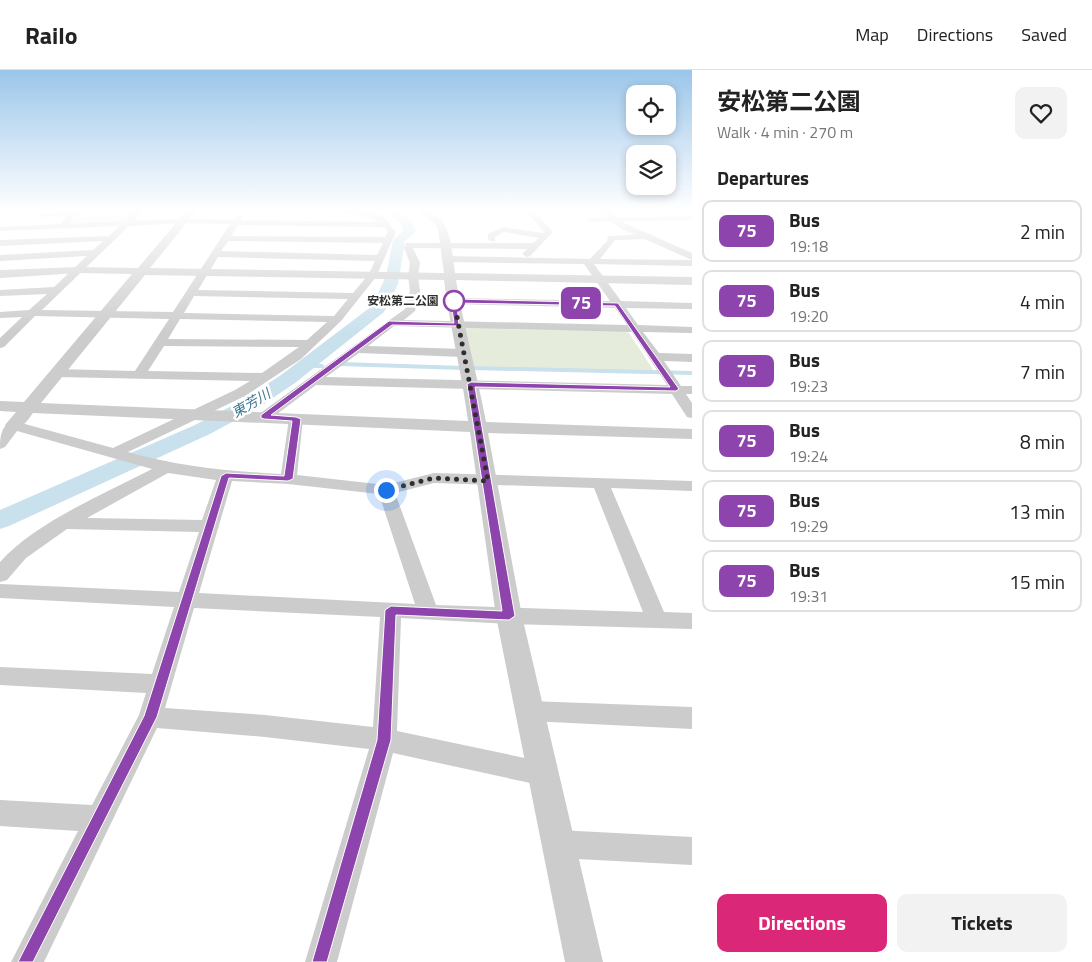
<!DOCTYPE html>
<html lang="en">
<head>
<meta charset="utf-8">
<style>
	:root { --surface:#fff; --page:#f2f2f2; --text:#222; --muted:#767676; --line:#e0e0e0; --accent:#db2777 }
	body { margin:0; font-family:"Titillium Web","Noto Sans JP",sans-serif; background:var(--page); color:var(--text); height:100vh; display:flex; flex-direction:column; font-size:19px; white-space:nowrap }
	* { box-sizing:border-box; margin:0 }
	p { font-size:16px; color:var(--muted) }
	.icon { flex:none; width:28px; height:28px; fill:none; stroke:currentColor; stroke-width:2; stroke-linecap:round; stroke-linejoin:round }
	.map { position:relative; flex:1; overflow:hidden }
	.side { display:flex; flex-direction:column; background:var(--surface); width:400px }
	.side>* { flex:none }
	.badge { padding:0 10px; border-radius:8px; font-size:18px; line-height:32px }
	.controls { position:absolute; left:626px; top:15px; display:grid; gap:10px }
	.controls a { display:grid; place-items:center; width:50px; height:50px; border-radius:10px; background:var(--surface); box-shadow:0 2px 8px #0003; font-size:25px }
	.you { position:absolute; width:25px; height:25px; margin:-12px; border:4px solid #fff; border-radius:50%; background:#1a73e8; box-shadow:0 0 0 8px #1a73e833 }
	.map>.badge { position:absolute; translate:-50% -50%; box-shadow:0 0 0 2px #fff }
	h2 { padding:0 25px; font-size:19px; line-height:45px }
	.round { display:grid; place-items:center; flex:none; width:52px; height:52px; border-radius:10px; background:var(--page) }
	.overview { display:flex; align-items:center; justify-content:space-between; height:85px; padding:0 25px }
	h1 { font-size:24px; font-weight:700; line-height:38px }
	.cta { display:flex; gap:10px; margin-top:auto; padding:10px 25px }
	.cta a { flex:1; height:58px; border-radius:10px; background:var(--accent); color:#fff; font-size:20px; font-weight:700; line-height:58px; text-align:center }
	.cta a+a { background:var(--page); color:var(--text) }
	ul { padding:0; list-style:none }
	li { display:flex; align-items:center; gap:15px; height:62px; margin:0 10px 8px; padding:0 15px; border:2px solid var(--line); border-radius:10px }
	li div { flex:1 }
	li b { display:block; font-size:19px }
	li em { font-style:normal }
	li .badge { min-width:55px; font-weight:700; text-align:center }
	header { display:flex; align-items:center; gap:30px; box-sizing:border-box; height:70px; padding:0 25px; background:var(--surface); border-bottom:1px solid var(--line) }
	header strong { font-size:24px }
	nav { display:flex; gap:28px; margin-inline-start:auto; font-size:18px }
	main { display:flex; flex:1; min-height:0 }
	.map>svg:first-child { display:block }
	.green { fill:#e6ecdc }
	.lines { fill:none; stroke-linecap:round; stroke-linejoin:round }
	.stream { stroke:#c9e1ec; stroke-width:4 }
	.river { fill:#c9e1ec; fill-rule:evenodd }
	.minor { fill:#ccc; fill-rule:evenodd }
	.tertiary { fill:#ccc; fill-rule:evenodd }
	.line { fill:#8e44ad; stroke:#fff }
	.walk { stroke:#2f2f2f; stroke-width:5; stroke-dasharray:0 9 }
	.stop-dot { fill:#fff; stroke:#8e44ad; stroke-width:2.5 }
	.labels { text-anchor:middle; stroke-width:5; stroke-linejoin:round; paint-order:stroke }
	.far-stop-label { font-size:12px; font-weight:bold; fill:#2f2f2f; stroke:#fff; text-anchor:end }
	.far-water-label { font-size:14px; font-style:italic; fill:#3d7690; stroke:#fff }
</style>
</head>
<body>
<header>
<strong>Railo</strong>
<nav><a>Map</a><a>Directions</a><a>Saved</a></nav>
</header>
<main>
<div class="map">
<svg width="692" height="892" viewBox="0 0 692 892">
	<rect width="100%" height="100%" fill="#fff"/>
	<!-- green -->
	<g class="green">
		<polygon points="78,139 139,139 125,153 69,155"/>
		<polygon points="467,257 623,261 629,263 654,301 475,297 470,294 463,259"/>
	</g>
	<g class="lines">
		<!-- stream -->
		<g class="stream">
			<polyline points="341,294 463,298"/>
			<polyline points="305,296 322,296"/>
			<polyline points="471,298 692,303"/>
		</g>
		<!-- river -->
		<path class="river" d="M 383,139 C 402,139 409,144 416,162 L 405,171 L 398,214 L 384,242 L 295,313 L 258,338 L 210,364 L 9,456 L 0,459 L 0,440 L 195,355 L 243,330 L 281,305 L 372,236 L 386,206 L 393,170 L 403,161 L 401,153 Z"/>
		<!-- minor -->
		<g class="minor">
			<path d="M 137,139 L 146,139 L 134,151 L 183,149 L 233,150 L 240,143 L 244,145 L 241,150 L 379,152 C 367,138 268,142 244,141 L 240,139 L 359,139 L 382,145 L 396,162 L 376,207 L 341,251 L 301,289 L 245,326 L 128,382 C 181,397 227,401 281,404 L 289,349 L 291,346 L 301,346 L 303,349 L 297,405 L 386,415 L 434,403 L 692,411 L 692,421 L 611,418 L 664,542 L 692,543 L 692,559 L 509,554 L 401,548 L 397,661 L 544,692 L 553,695 L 557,704 L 553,713 L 544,716 L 393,683 L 337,892 L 305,892 L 369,679 L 265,667 L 157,658 L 44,892 L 11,892 L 78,761 L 0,756 L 0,730 L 92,735 L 139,645 L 146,623 L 0,615 L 0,597 L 152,604 L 174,537 L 0,528 L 0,514 L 179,522 L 199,462 L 67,459 L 26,488 L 7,510 L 0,512 L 0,492 C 36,452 104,424 152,399 L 17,361 L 5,377 L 0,379 C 0,367 1,354 14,351 L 113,378 L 235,320 L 250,311 L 57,307 L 51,303 L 57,299 L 135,301 L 169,249 L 35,246 L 4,277 L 0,278 L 0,268 L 22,247 L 0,248 L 0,242 L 29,240 L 47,224 L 0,226 L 0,220 L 54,217 L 87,186 L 0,191 L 0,185 L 93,180 L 103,171 L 0,176 L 0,170 L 109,166 L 119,156 L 0,161 L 0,157 L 61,154 L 66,146 L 36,147 L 35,145 L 39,143 L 75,142 L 76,144 L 70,154 L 125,151 ZM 183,153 L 230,154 L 173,242 L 42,240 L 129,156 ZM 238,155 L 384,157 L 388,162 L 385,167 L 231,166 ZM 228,171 L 383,173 L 377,185 L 221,181 ZM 218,187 L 375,191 L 369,204 L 353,223 L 198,220 ZM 194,226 L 348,229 L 334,246 L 184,243 ZM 180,249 L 327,252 L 307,270 L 168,269 ZM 164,276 L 299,277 L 262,303 L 148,301 ZM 168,403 L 216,410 L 202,450 L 87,448 ZM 232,411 L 288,414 L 379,424 L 415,534 L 199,523 ZM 434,413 L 594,418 L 643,542 L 436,535 L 395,423 ZM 194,538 L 380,547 L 373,657 L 265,645 L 165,638 Z"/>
			<path d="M 524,139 L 532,139 L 553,162 L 530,186 L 527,187 L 522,184 L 527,179 L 413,178 L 420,193 L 418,206 L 420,221 L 415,241 L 404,250 L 627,255 L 615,238 L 454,234 L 449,231 L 454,228 L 610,231 L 584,194 L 446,192 L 441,189 L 446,186 L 590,189 L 607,171 L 608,166 L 651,164 L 651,168 L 648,169 L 615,170 L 600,189 L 692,190 L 692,196 L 594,194 L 621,231 L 692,233 L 692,239 L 626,238 L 638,255 L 692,257 L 692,263 L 643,262 L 659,283 L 692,284 L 692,292 L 664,291 L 681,316 L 692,316 L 692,324 L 686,324 L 692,333 L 692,348 L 687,347 L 672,324 L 316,315 L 269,350 L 259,350 L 257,347 L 259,344 L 405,239 L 410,221 L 408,206 L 410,193 L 404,178 L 406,173 L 533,173 L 539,168 L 504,162 L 495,167 L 495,172 L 488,170 L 488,164 L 503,157 L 543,163 L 544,162 ZM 394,256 L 632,262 L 667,315 L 326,307 L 359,283 L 464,287 L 470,283 L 464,279 L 368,276 Z"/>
			<polygon points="692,146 692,150 590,152 586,150 590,148"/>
			<polygon points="530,631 692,637 692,659 530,651 522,648 518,641 522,634"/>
			<polygon points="558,760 692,767 692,795 558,788 548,784 544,774 548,764"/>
		</g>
		<!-- tertiary -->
		<g class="tertiary">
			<path d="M 188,139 L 198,139 L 150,198 L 444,203 L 438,159 L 435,154 L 415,139 C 452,139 451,176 455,203 L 692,207 L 692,215 L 456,210 C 464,258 477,304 486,352 L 692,359 L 692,369 L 488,363 L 522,546 L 603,892 L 565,892 L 496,546 L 470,362 L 33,343 C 26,352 21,362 8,359 L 5,355 L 16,342 L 0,341 L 0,331 L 24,332 L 132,204 L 79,203 L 0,208 L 0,200 L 79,197 L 138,198 ZM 145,205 L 444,210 C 450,258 462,304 468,351 L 41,333 Z"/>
			<polygon points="596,139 607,139 626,154 692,183 692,190 620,158"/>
		</g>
	</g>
	<!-- sky -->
	<linearGradient id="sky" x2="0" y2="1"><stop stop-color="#9bc6ea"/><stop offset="0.53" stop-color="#fff"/><stop offset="1" stop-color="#fff" stop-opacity="0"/></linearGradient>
	<rect width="692" height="264" fill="url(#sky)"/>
	<!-- line -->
	<polygon class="line" points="454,229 618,233 679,319 676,321 475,317 515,546 509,550 396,545 391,670 327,892 312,892 377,670 385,540 391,536 502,541 467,314 471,312 670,317 615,236 457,233 459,256 392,255 271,345 296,347 301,349 293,409 288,411 229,408 157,647 33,892 18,892 21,886 144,646 221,406 226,403 284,406 292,351 264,349 261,348 261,345 389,251 454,253 451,231"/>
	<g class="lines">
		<!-- walk -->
		<polyline class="walk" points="386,420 434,408 488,411 454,231"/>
	</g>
	<!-- markers -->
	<circle class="stop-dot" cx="454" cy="231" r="10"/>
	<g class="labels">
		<!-- far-stop labels -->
		<g class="far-stop-label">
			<text x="439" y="235">安松第二公園</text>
		</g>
		<!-- far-water labels -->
		<g class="far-water-label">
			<text transform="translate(251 333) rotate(-31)" y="5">東芳川</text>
		</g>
	</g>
</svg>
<div class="controls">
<a><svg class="icon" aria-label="locate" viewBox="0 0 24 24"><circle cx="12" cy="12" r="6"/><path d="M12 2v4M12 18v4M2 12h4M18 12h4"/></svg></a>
<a><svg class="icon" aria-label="layers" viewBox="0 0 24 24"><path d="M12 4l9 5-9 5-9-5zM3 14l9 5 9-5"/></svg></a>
</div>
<div class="you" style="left:386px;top:420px"></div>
<b class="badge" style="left:581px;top:233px;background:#8e44ad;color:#fff">75</b>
</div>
<section class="side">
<div class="overview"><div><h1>安松第二公園</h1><p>Walk · 4 min · 270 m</p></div><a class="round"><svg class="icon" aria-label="heart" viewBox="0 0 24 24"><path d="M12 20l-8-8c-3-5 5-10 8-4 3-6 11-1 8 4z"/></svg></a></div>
<h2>Departures</h2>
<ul>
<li><span class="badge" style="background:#8e44ad;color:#fff">75</span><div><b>Bus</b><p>19:18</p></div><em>2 min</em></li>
<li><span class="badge" style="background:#8e44ad;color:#fff">75</span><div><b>Bus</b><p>19:20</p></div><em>4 min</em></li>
<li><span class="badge" style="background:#8e44ad;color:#fff">75</span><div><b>Bus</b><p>19:23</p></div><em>7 min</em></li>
<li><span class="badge" style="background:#8e44ad;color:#fff">75</span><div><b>Bus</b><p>19:24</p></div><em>8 min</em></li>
<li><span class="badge" style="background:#8e44ad;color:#fff">75</span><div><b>Bus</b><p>19:29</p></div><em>13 min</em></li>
<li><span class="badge" style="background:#8e44ad;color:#fff">75</span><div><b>Bus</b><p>19:31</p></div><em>15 min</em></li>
</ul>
<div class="cta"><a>Directions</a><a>Tickets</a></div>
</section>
</main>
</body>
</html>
